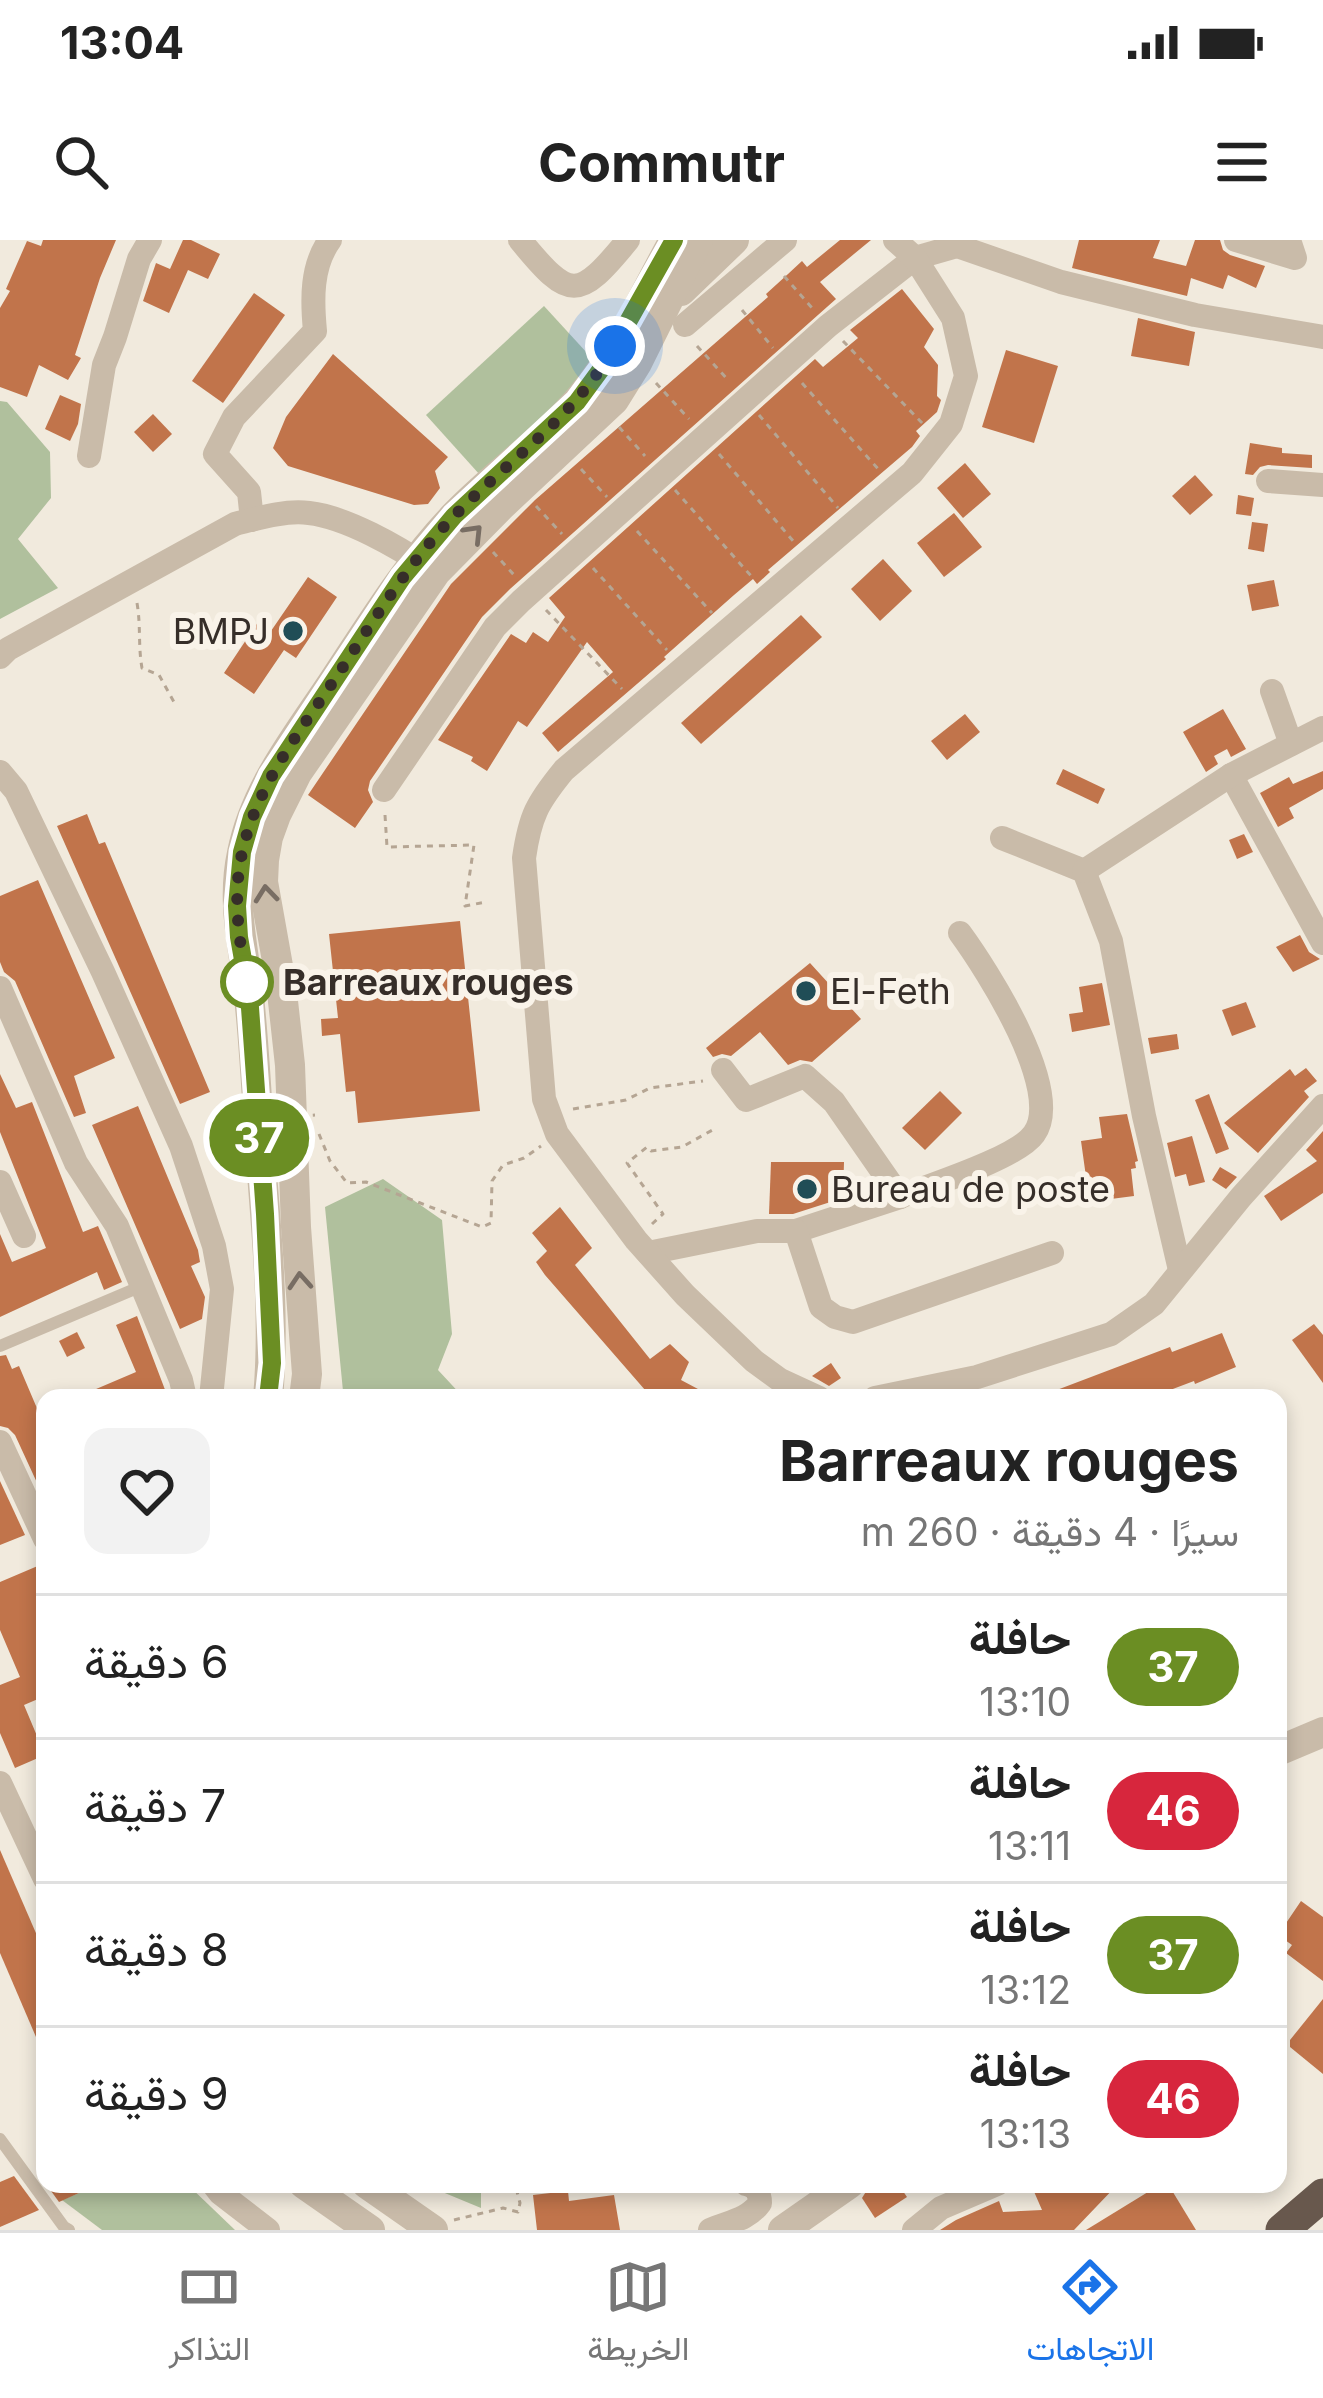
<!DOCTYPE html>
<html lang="ar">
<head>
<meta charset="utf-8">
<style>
	:root { --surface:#fff; --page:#f2f2f2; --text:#222; --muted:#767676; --line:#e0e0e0; --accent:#1a73e8 }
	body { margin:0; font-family:Inter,Vazirmatn,sans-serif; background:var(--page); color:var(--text); direction:rtl; height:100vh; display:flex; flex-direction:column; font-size:45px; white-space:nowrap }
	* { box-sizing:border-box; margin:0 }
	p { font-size:39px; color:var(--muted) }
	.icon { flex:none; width:66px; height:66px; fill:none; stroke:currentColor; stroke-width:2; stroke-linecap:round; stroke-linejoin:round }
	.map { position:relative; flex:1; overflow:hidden; direction:ltr }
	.details { position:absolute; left:36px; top:1149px; width:1251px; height:804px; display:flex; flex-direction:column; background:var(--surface); border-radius:24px; box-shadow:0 6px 18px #0003; direction:rtl }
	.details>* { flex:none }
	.badge { padding:0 24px; border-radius:39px; font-size:42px; line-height:78px }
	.you { position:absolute; width:60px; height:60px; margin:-30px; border:9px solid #fff; border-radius:50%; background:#1a73e8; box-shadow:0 0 0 18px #1a73e833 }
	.map>.badge { position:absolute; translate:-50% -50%; box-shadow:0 0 0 6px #fff }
	.round { display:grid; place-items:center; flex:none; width:126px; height:126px; border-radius:24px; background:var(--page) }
	.head { display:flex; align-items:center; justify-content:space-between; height:204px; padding:0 48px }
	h1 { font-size:57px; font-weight:700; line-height:90px }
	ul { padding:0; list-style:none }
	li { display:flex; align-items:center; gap:36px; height:144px; padding:0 48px; border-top:3px solid var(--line) }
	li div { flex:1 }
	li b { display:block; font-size:45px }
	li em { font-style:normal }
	li .badge { min-width:132px; font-weight:700; text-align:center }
	.status { display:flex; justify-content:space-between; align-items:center; height:84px; padding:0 60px; background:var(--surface); direction:ltr }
	.status svg { height:33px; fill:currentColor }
	header { display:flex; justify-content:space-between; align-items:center; height:156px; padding:0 48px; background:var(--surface); font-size:54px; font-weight:700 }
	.tabs { display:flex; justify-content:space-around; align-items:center; height:168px; border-top:3px solid var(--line); background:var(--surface); font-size:33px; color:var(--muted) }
	.tabs a { display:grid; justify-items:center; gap:6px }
	.tabs .on { color:var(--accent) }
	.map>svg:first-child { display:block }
	.green { fill:#b0c09d }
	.building { fill:#c1744b }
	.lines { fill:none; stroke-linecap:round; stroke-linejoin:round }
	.path { stroke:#b5a593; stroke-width:3; stroke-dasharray:6 6; stroke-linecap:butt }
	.service { stroke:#c9bba9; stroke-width:12 }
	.minor { stroke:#c9bba9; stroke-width:24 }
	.tertiary { stroke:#c9bba9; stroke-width:30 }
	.trunk { stroke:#68584d; stroke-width:33 }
	.path-bridge { stroke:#b5a593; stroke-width:3; stroke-dasharray:6 6; stroke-linecap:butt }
	.oneway { stroke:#786d63 }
	.line-casing { stroke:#fff; stroke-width:27 }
	.line { stroke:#6b8e23; stroke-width:18 }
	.walk { stroke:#362e29; stroke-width:12; stroke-dasharray:0 21.6 }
	.poi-dot { fill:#204d56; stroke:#f9f3e9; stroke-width:4.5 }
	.stop-dot { fill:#fff; stroke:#6b8e23; stroke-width:6 }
	.labels { text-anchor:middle; stroke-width:12; stroke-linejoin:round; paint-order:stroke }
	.poi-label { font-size:36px; fill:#362e29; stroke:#f9f3e9; text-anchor:start }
	.stop-label { font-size:36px; font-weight:bold; fill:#362e29; stroke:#f9f3e9; text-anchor:start }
</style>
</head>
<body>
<div class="status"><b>13:04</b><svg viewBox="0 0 49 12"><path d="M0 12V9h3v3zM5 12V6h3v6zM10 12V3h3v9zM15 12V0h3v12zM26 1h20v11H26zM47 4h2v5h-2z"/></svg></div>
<header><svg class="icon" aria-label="menu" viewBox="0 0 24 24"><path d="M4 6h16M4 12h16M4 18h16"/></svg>Commutr<svg class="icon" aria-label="search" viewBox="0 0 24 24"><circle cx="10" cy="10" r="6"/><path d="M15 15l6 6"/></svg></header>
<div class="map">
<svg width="1323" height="1990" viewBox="0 0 1323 1990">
	<rect width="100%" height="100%" fill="#f1eadd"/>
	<!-- green -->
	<g class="green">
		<polygon points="544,66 599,126 480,235 426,175"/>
		<polygon points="0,161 7,162 50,212 51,258 18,299 58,348 0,379"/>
		<polygon points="383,939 442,980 452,1094 438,1130 464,1158 341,1158 343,1151 325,967"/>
		<polygon points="101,1944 187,1944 235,1990 102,1990 62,1960"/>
		<polygon points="423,1944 481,1944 481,1968"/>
	</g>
	<!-- building -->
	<g class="building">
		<polygon points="43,0 116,0 100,38 75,115 81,118 68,140 39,125 27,157 0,147 0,68 10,51 6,49 27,1 41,6"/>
		<polygon points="183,0 191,0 220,14 208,39 188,30 169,73 143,61 156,23 170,29"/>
		<polygon points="840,0 871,0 820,42 836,59 510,349 482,377 370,541 368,550 373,562 355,588 308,555 451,344 535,260 768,57 766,54 788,34 802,21 807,27"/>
		<polygon points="1079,0 1160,0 1153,18 1186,26 1195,0 1220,0 1223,10 1230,15 1265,26 1256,48 1228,35 1223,49 1191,38 1187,56 1072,28"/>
		<polygon points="902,49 934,89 924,107 938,125 937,156 941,160 937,172 916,191 920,196 912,207 768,330 770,332 757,344 753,339 734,355 664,417 666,419 558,512 542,493 613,432 587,402 527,487 518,481 487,531 471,521 473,517 438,500 511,394 526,403 533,392 548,402 565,377 549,358 815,119 823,127 858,98 850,90"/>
		<polygon points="254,53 285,75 223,163 192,141"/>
		<polygon points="1138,78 1195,92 1189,126 1131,116"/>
		<polygon points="1006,110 1058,126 1034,203 982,187"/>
		<polygon points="333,114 448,217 435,231 440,248 428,264 414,265 288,226 273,208 286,177"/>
		<polygon points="60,155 81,164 78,184 70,201 45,189"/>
		<polygon points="153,174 172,194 153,212 134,192"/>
		<polygon points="1250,203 1282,208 1282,213 1312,215 1312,228 1268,225 1260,227 1253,235 1245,234"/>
		<polygon points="965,223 991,254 963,278 937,248"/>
		<polygon points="1195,235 1213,255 1190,275 1172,256"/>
		<polygon points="1238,255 1254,258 1251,276 1236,274"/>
		<polygon points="954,273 982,307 944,337 917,303"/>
		<polygon points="1252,282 1268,284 1264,312 1248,309"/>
		<polygon points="883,319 912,351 880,381 851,349"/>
		<polygon points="308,337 337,357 296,418 284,410 254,454 224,433 258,382 271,391"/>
		<polygon points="1274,340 1279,366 1252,371 1247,345"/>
		<polygon points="801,375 822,397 701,504 681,483"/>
		<polygon points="1223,469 1246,509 1231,517 1227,509 1214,516 1218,524 1206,532 1183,492"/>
		<polygon points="965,474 980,492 947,520 931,501"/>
		<polygon points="1063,529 1105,549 1098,564 1056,544"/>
		<polygon points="1323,531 1323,549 1289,568 1294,578 1278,587 1260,553 1289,537 1293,544"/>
		<polygon points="87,574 99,604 105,602 210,852 180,864 57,586"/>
		<polygon points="1244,594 1253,612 1237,619 1229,600"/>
		<polygon points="38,640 115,818 74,836 86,873 74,877 15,741 4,732 0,722 0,656"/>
		<polygon points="460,681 480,871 358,883 355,851 346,852 340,794 322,796 321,779 338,778 329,694"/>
		<polygon points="1300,695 1309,712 1320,719 1293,732 1276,707"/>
		<polygon points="810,723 861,779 812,822 800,820 788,825 760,792 731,816 722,814 713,817 706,808"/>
		<polygon points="1102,743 1110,785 1072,792 1069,774 1083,772 1079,747"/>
		<polygon points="1246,762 1256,787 1232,796 1222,770"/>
		<polygon points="1177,794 1179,809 1151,814 1148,798"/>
		<polygon points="1306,828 1317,841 1304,851 1309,857 1258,913 1224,883 1290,829 1295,836"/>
		<polygon points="0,834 16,868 32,862 83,992 98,986 122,1042 104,1050 97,1032 0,1077 0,994 12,1022 46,1008 0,892"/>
		<polygon points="940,851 962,873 925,910 902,888"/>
		<polygon points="1209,854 1229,909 1216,914 1195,860"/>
		<polygon points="138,866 198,1010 200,1022 191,1026 205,1057 202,1079 180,1089 92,885"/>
		<polygon points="1127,874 1138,921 1135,922 1136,928 1131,929 1134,956 1080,963 1077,945 1087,944 1081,901 1102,898 1099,877"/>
		<polygon points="1323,891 1323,953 1281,981 1264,956 1317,921 1306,910"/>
		<polygon points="1192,896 1205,942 1189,946 1186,934 1175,937 1167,903"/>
		<polygon points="771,922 844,922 843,958 793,974 769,974"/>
		<polygon points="1220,927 1237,937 1226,949 1212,940"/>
		<polygon points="560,967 592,1008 575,1025 650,1119 670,1104 689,1122 681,1140 715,1158 652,1158 545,1035 536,1022 547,1011 532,993"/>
		<polygon points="137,1076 167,1155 160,1158 75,1158 136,1132 116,1085"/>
		<polygon points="1314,1084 1323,1095 1323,1143 1292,1100"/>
		<polygon points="77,1092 85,1108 67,1117 59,1101"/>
		<polygon points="1222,1093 1236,1127 1195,1144 1194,1141 1149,1158 1042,1158 1041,1156 1170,1107 1172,1112"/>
		<polygon points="6,1115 12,1129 19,1126 39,1173 45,1170 45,1260 15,1195 8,1188 0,1186 0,1116"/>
		<polygon points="831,1123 841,1138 829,1146 812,1136"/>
		<polygon points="0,1241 25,1295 0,1305"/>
		<polygon points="40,1325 45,1337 45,1456 24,1465 45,1515 15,1528 0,1493 0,1445 20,1437 0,1390 0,1342"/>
		<polygon points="0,1610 45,1714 45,1818 0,1713"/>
		<polygon points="1301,1661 1323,1677 1323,1741 1286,1713 1292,1705 1278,1695"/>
		<polygon points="1323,1759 1323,1834 1290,1807 1290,1800"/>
		<polygon points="14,1936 39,1970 0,1987 0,1942"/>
		<polygon points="46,1944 99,1944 59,1962"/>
		<polygon points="876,1944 898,1944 907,1957 875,1978 862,1958 867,1950"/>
		<polygon points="1048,1944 1118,1944 1074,1990 940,1990 956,1980 999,1961 1003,1972 1042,1970 1032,1947"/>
		<polygon points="1161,1944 1168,1944 1196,1990 1086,1990"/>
		<polygon points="568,1951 569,1961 614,1955 620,1990 537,1990 533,1955"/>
	</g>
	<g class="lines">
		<!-- path -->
		<g class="path">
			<polyline points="784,36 812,68"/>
			<polyline points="742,70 773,108"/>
			<polyline points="843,101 924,185"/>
			<polyline points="697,106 729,141"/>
			<polyline points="656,143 689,179"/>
			<polyline points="802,143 879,230"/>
			<polyline points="759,175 838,268"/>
			<polyline points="619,187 645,216"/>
			<polyline points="719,214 794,302"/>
			<polyline points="581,229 607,257"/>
			<polyline points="675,250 752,337"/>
			<polyline points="536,266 562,294"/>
			<polyline points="637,291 712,373"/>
			<polyline points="493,312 515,336"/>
			<polyline points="593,328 667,410"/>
			<path d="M 137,363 C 141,386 138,406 142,428 L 159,435 L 175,464"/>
			<polyline points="546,370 622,449"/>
			<polyline points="385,575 387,607 474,605 465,666 486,662"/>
			<polyline points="573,869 626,860 650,848 703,841"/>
			<polyline points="229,881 233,909"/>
			<polyline points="319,894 330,921 347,943 366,942 482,987 491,983 492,941 503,925 524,918 541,906"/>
			<polyline points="652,984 663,974 627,923 647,907 651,911 682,907 716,888"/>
			<polyline points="454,1980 503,1968 518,1972 520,1963 515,1944"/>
		</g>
		<!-- service -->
		<g class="service">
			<polyline points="0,1106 142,1046"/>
			<polyline points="0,1899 64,1987 69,1990"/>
		</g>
		<!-- minor -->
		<g class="minor">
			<path d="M 520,0 C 570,61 578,61 628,0"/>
			<polyline points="1236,0 1295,18 1289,0"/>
			<polyline points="685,85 785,0"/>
			<polyline points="89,216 104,125 115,97 139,19 150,0"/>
			<polyline points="1268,241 1323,245"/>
			<path d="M 252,280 L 249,252 L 215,214 L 234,177 L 315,91 C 312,60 311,26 330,0"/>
			<path d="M 0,417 L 8,409 L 235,284 C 259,278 285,270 309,273 C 346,277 398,307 429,328"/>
			<polyline points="1272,451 1291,504"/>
			<polyline points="0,532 16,551 103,732 181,906 214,1006 222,1049 211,1158"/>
			<polyline points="1231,535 1323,703"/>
			<polyline points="384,550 495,387 521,361 828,86 915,18 957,6 1061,42 1195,75 1323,97"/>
			<polyline points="1002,598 1084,631 1111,701 1144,876 1180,1030"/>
			<polyline points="1084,631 1231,535 1323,488"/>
			<polyline points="0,748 76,923 117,986 181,1140 185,1158"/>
			<polyline points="723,830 746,860 805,836 834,862 900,957 796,991"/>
			<polyline points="0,942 24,996"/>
			<path d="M 900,957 C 930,945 1017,918 1034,894 C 1065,851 987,730 960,693"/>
			<polyline points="648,1013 757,991 796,991 821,1067 835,1077 853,1082 1052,1013"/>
			<path d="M 819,1158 L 780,1140 L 754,1121 L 685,1055 L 636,1000 L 557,894 L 544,859 L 524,618 C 530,576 537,563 564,530 L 912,233 L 951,184 L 966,136 L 953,78 L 915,18 L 895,0"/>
			<polyline points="875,1158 977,1137 1111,1094 1154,1064 1241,957 1323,866"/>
			<polyline points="0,1202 45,1299"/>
			<polyline points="0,1543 45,1639"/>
			<polyline points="213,1944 220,1953 268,1990"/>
			<path d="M 710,1990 C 728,1982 748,1980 760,1963 C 760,1953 756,1946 746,1944"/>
			<polyline points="914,1990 941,1968 997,1944"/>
		</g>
		<!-- tertiary -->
		<g class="tertiary">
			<polyline points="681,51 734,0"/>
			<path d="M 268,1158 C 275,1080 267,999 261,921 C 257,867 255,812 249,757 C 244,707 231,664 242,613 C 255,546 300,492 336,437 C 373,381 408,324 455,275 C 494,234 544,201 581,157 C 619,111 645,52 674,0"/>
			<polyline points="304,1158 307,1134 296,987 290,825 281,743 263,642 264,620 268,597 276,575 297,533 436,332 502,265 614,160 637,123 698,0"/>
			<polyline points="1278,1511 1323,1492"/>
			<polyline points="304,1944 370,1990"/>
			<polyline points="367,1944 433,1990"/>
			<polyline points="783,1990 849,1944"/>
		</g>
		<!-- trunk -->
		<polyline class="trunk" points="1282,1990 1323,1955"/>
		<!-- path-bridge -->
		<polyline class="path-bridge" points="229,881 315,875"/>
	</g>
	<!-- one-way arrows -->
	<defs><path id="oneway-chevron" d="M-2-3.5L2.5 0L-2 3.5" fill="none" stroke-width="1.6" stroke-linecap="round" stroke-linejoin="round" transform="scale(3)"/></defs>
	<g class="oneway">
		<use href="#oneway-chevron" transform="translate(474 293) rotate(-46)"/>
		<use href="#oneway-chevron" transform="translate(266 654) rotate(-96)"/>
		<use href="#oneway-chevron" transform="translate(300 1041) rotate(-94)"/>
	</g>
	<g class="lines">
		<!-- line casing -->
		<g class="line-casing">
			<polyline id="line" points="268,1158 272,1123 265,974 249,754 239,697 237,666 242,612 252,577 271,536 402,338 454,276 577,162 602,128 674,0"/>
		</g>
		<!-- line -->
		<use href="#line" class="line"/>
		<!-- walk -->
		<path class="walk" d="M 247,742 L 249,754 C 240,706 231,657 243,609 C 258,543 302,489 339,433 C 376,377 411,319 458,272 C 515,215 573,178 615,106"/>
	</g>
	<!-- markers -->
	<g class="poi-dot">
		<circle cx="293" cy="391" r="12"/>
		<circle cx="806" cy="751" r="12"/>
		<circle cx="807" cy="949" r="12"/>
	</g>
	<circle class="stop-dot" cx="247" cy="742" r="24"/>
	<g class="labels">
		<!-- poi labels -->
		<g class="poi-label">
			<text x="269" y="404" text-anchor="end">BMPJ</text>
			<text x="830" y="764">El-Feth</text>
			<text x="831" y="962">Bureau de poste</text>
		</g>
		<!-- stop labels -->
		<g class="stop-label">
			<text x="283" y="755">Barreaux rouges</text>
		</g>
	</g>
</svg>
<div class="you" style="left:615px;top:106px"></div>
<b class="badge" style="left:259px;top:898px;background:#6b8e23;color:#fff">37</b>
<section class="details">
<div class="head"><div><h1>Barreaux rouges</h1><p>سيرًا · 4 دقيقة · 260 m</p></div><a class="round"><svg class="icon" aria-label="heart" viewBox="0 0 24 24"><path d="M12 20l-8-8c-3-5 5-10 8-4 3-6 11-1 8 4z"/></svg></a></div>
<ul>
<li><span class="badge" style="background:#6b8e23;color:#fff">37</span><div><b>حافلة</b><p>13:10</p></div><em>6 دقيقة</em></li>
<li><span class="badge" style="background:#d7263d;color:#fff">46</span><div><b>حافلة</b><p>13:11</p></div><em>7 دقيقة</em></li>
<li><span class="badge" style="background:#6b8e23;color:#fff">37</span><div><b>حافلة</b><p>13:12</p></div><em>8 دقيقة</em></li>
<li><span class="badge" style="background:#d7263d;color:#fff">46</span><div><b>حافلة</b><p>13:13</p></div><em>9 دقيقة</em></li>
</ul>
</section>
</div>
<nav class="tabs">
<a class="on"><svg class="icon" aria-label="directions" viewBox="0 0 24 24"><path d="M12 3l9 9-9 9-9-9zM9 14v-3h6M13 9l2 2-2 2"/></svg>الاتجاهات</a>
<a><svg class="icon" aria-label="map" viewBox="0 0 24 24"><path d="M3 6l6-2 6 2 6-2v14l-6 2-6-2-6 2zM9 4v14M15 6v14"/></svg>الخريطة</a>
<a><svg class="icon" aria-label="tickets" viewBox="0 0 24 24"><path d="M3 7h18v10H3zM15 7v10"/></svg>التذاكر</a>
</nav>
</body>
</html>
